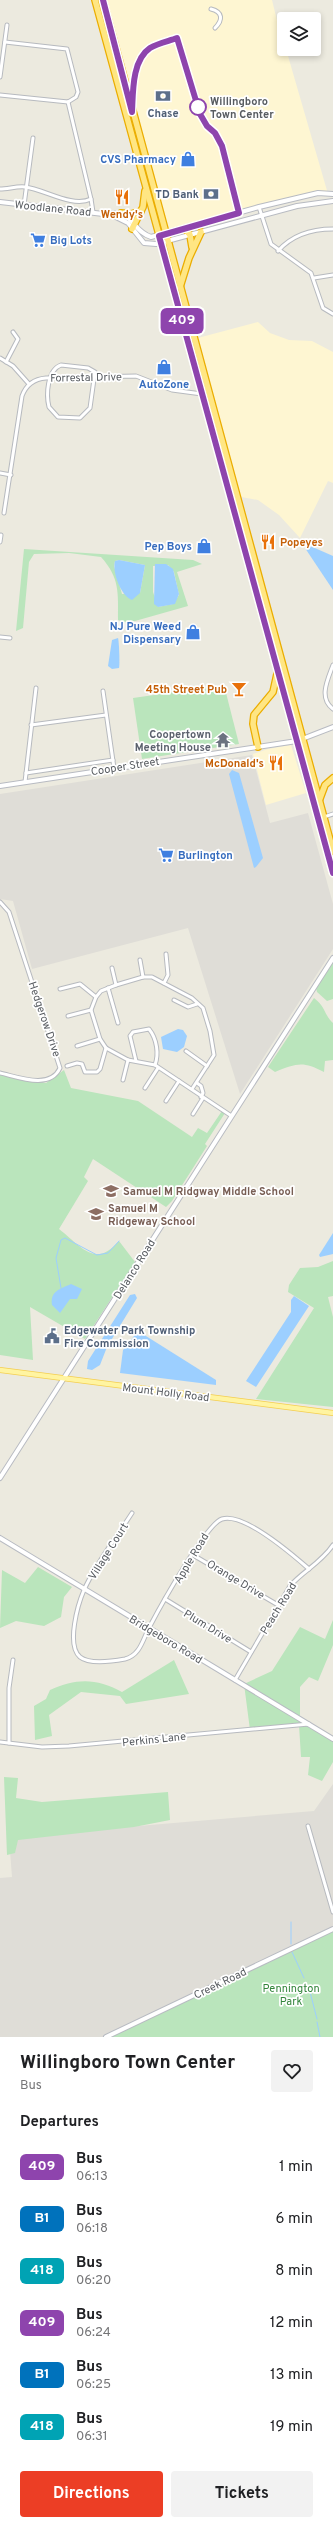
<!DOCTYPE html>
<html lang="en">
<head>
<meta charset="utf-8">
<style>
	:root { --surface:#fff; --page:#f2f2f2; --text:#202124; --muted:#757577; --accent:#ec3e25 }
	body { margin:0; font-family:Overpass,sans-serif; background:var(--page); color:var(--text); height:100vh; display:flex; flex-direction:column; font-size:15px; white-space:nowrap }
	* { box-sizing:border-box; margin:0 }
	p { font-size:13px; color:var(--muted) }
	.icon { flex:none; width:22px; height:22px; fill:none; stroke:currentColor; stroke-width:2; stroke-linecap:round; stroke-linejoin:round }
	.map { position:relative; height:2037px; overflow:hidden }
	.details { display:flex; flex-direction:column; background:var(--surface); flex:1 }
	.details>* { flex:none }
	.badge { padding:0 8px; border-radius:6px; font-size:14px; line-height:26px }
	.buttons { position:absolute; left:277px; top:12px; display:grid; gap:8px }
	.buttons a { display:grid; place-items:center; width:44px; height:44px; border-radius:4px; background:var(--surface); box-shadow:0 2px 6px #0003; font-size:20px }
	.map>.badge { position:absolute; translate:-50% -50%; box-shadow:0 0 0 2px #fff }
	h2 { padding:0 20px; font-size:15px; line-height:36px }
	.round { display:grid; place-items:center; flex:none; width:42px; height:42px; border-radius:4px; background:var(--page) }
	.head { display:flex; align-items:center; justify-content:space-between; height:68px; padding:0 20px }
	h1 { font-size:19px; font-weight:700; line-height:30px }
	.button { display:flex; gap:8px; margin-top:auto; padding:8px 20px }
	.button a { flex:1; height:46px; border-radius:4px; background:var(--accent); color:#fff; font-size:16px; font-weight:700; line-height:46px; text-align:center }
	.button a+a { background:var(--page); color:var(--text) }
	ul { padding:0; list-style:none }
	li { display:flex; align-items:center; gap:12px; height:52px; padding:0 20px }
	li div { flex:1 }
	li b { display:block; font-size:15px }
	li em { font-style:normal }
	li .badge { min-width:44px; font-weight:700; text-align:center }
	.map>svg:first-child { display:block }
	.commercial { fill:#fef6d2 }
	.industrial { fill:#dfddd7 }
	.green { fill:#bae5bc; fill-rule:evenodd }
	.water { fill:#9ccfff }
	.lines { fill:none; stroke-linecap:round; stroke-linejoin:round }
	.stream { stroke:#9ccfff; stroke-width:1 }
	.street-casing { stroke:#b7babf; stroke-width:5 }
	.secondary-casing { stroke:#b8bbc2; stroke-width:6 }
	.primary-casing { stroke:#f4ce50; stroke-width:6 }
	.highway-casing { stroke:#ebad00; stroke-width:8 }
	.street { stroke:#fff; stroke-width:3 }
	.secondary { stroke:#fff; stroke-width:4 }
	.primary { stroke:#fff4a1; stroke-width:4.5 }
	.highway { stroke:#ffe683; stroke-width:5.5 }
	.line-casing { stroke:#fff; stroke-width:9 }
	.line { stroke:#8e44ad; stroke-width:6 }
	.stop-dot { fill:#fff; stroke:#8e44ad; stroke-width:2 }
	.labels { text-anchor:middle; stroke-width:3.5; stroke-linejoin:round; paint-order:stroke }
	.stop-label { font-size:11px; font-weight:bold; fill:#585c61; stroke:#fff; text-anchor:start }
	.service-label { font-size:11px; font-weight:bold; fill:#4e5e75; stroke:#fff }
	.shop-label { font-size:11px; font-weight:bold; fill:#366cbe; stroke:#fff; text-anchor:end }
	.street-label { font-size:11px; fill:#585c61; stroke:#fff }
	.food-label { font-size:11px; font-weight:bold; fill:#c56008; stroke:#fff; text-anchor:end }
	.worship-label { font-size:11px; font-weight:bold; fill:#5b616d; stroke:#fff; text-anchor:end }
	.education-label { font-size:11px; font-weight:bold; fill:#785e54; stroke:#fff; text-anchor:start }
	.park-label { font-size:11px; fill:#33853b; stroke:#fff }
</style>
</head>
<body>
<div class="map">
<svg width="333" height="2037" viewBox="0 0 333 2037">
	<rect width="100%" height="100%" fill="#eceadf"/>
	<!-- commercial -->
	<g class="commercial">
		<polygon points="103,0 272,0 284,49 286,49 328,194 318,193 166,235"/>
		<polygon points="258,322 270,333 289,340 312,341 333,352 333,483 328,481 300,538 279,515 258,500 236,496 194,339"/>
		<polygon points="291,745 306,793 266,805 253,754 268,749"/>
	</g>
	<!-- industrial -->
	<g class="industrial">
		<polygon points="252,755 270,823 308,813 333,904 333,949 240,1094 188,928 32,969 13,901 0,899 0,794"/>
		<polygon points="333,1784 333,1928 106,2037 0,2037 0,1878 12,1877 9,1837 314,1811"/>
	</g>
	<!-- green -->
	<g class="green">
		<path d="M 24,549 L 193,560 L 202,564 L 177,572 L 188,606 L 128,623 L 118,620 C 118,593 120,578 101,557 L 69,553 L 34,554 L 29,562 L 23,628 L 16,631 ZM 119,560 L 145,565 L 140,593 L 122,594 L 114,566 L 115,561 ZM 168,565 L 174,572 L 179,595 L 173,604 L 158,607 L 153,592 L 153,566 Z"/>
		<polygon points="224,685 239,744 142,759 133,698"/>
		<polygon points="333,962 333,999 327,1001 317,992 316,988"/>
		<path d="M 314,998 C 326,1007 324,1015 333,1023 L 333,1060 L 325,1061 L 324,1072 C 303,1061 297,1063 275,1072 L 268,1067 Z"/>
		<path d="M 64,1070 L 71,1088 L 138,1101 L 192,1137 L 198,1128 L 207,1133 L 222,1111 L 225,1113 L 205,1144 L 207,1146 L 172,1201 L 166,1207 L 93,1159 L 84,1177 L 88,1181 L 59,1229 C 81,1246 95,1269 119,1241 L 135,1262 L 85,1339 L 30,1307 L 33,1360 L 0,1355 L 0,1074 L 46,1083 Z"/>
		<polygon points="333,1261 333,1296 328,1297 333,1317 333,1407 256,1399 314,1308 288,1292 289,1285 300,1268 318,1267"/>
		<polygon points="38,1567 72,1587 64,1597 61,1617 44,1626 16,1621 0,1628 2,1570 25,1583"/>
		<polygon points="333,1620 333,1645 318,1681 309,1677 300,1687 300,1718 333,1738 333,1762 322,1781 308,1775 310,1757 301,1757 299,1725 250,1730 244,1684 272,1671 300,1627 325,1639"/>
		<path d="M 174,1660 L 189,1694 L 126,1704 L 120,1696 L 81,1692 L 49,1715 L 52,1736 L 35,1740 L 34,1706 L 46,1699 L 50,1690 C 76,1678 97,1678 122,1692 Z"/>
		<polygon points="4,1777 18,1778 16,1798 42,1802 168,1792 170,1820 134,1827 18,1840 15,1853 7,1855"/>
		<polygon points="333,1929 333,2037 106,2037"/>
	</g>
	<!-- water -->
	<g class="water">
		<polygon points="308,545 333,556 333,590 305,548 305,545"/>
		<path d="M 119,560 L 145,565 L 140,593 L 132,600 C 121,596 112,573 115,561 Z"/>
		<polygon points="155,564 166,564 173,569 179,594 175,604 158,607 154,604"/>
		<path d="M 118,638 C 119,641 120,664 119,668 L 112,669 L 108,666 L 112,640 Z"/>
		<polygon points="232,770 239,773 263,858 256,867 254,868 229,774"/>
		<polygon points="178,1029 183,1030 187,1036 184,1047 177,1052 163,1049 161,1037"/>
		<polygon points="333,1233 333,1254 320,1257 319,1255"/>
		<path d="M 71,1284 L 82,1289 L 77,1299 L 70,1299 L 60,1313 L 52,1305 C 50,1291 60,1289 71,1284 Z"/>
		<polygon points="135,1294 137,1298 107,1347 100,1365 92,1370 87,1369 88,1361 130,1295"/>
		<polygon points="294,1296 309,1306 256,1387 246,1381 291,1312 291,1300"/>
		<polygon points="138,1331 216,1380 216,1385 120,1373 123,1350"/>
	</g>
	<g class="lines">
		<!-- stream -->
		<g class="stream">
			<polyline points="61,1288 56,1258 61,1240 65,1238 97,1255 108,1253 119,1241"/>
			<polyline points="291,1922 291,1944"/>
			<polyline points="292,1952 304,1978"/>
			<polyline points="309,1988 317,2019"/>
			<polyline points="317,2022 320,2037"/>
		</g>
		<!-- street casing -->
		<g class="street-casing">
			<g id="street">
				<path d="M 211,9 C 223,12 223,20 215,28"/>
				<polyline points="5,42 67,49 78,92 76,97 68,102"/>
				<polyline points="0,77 7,25"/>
				<polyline points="0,95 68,102"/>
				<path d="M 0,189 C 8,189 17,186 25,187 C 44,189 72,208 91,199 L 68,102"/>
				<polyline points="91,199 93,212"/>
				<polyline points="24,205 33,138"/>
				<polyline points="259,207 271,244 311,273 323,308 333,314"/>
				<path d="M 278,251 C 292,235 312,229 333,229"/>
				<polyline points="314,278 333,275"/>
				<polyline points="0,358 13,366 29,384"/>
				<polyline points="6,362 18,339 13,332"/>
				<path d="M 61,365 L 88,368 L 95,372 L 90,408 L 80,418 L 58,417 L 49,407 C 46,395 47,370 61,365 Z"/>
				<polyline points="0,473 11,475"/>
				<path d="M 4,513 L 22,396 C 26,385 33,379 46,378 L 136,376 L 172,390 L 202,394"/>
				<polyline points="0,542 1,535"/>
				<polyline points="0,637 10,638"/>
				<path d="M 333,665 C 328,679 318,698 333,709"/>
				<polyline points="103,691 114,768"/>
				<polyline points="31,725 106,715"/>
				<polyline points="26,773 113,760"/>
				<polyline points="25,782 36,688"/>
				<polyline points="324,817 333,814"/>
				<path d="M 0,902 L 9,912 L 60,1068 C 50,1090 18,1077 0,1073"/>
				<polyline points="140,960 143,977"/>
				<polyline points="112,968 116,985"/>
				<polyline points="164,983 168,975 166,954"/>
				<polyline points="108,988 118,1023"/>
				<polyline points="60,989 80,984 96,997"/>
				<polyline points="174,1000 188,1007 197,1004"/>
				<polyline points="68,1016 91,1010"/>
				<polyline points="77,1046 100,1039"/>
				<polyline points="186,1051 207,1066"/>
				<path d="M 136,1061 L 130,1036 L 133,1032 L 149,1029 C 157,1039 159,1054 155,1065"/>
				<polyline points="67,1066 77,1063 82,1064 85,1072 97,1072 100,1069 106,1048"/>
				<polyline points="123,1080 128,1060"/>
				<polyline points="197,1083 201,1086 203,1093 201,1097"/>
				<polyline points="145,1088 158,1068"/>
				<polyline points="192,1089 214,1055 210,1031 203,1008 192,998 152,977 143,977 116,985 101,991 96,997 91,1010 100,1039 106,1048 128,1060 155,1065 230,1115"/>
				<polyline points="166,1101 179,1081"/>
				<polyline points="193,1114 203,1098"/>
				<path d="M 132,1513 C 116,1538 96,1563 84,1590 C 78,1604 66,1645 80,1657 C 90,1665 114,1661 125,1659 C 141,1655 143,1638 150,1626 C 160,1607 206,1524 222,1519 C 243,1512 293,1555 309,1569"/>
				<polyline points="193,1555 278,1605"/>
				<polyline points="165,1599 251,1652"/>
				<path d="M 235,1680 L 290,1586 C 303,1571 321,1563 333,1545"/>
				<polyline points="0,1742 42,1747 69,1746 309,1724"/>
				<polyline points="9,1743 9,1688 13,1660"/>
				<polyline points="308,1826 333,1912"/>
			</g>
		</g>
		<!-- secondary casing -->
		<g class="secondary-casing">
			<g id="secondary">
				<polyline points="0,202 112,215 128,223 144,243 156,244 297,206 333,201"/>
				<path d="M 111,213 C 135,213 132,231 151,237 L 259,207 L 318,193 L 333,194"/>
				<polyline points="0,786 297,741 333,727"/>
				<polyline points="0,1478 333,958"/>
				<polyline points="0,1538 333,1739"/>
				<polyline points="106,2037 333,1929"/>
			</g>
		</g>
		<!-- primary casing -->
		<g class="primary-casing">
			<polyline id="primary" points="0,1370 333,1413"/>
		</g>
		<!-- highway casing -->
		<g class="highway-casing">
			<g id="highway">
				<polyline points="95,0 333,873"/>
				<polyline points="103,0 333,851"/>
				<polyline points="121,213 131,214 141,211"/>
				<polyline points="132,229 143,207 145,191"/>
				<polyline points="185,229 190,235 192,247"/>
				<polyline points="180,287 189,258 201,232"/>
				<polyline points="258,747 253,724 254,715 273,692 277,674"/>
				<polyline points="319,801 325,785 333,778"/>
			</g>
		</g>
		<!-- street -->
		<use href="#street" class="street"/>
		<!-- secondary -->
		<use href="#secondary" class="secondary"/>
		<!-- primary -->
		<use href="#primary" class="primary"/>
		<!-- highway -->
		<use href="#highway" class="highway"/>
	</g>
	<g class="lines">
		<!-- line casing -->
		<g class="line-casing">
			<path id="line" d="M 103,0 L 132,112 C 133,92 132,60 150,48 C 158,43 169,41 177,38 L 200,114 L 207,126 L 215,133 L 222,146 L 239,213 L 159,236 L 333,873"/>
		</g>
		<!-- line -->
		<use href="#line" class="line"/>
	</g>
	<!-- icons -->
	<defs>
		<g id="bank-bare" transform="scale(1.2)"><path d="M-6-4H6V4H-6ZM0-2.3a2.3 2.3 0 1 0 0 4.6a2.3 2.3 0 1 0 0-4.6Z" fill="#5c6f8a" stroke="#fff" stroke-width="2.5" paint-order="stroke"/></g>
		<g id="shop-bare" transform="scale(1.2)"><path d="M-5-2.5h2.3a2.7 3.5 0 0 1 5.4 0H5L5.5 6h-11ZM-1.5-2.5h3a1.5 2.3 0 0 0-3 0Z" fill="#3f7fe0" stroke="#fff" stroke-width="2.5" paint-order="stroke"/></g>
		<g id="restaurant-bare" transform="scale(1.2)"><path d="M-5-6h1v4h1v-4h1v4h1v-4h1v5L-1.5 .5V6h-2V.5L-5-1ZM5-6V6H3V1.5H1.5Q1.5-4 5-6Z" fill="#e8710a" stroke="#fff" stroke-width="2.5" paint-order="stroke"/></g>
		<g id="supermarket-bare" transform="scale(1.2)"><path d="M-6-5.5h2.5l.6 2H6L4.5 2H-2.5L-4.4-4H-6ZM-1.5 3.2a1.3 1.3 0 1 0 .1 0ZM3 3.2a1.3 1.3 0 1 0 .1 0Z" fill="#3f7fe0" stroke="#fff" stroke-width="2.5" paint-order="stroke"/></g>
		<g id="bar-bare" transform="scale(1.2)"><path d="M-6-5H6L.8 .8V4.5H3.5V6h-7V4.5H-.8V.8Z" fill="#e8710a" stroke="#fff" stroke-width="2.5" paint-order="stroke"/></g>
		<g id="temple-bare" transform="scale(1.2)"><path d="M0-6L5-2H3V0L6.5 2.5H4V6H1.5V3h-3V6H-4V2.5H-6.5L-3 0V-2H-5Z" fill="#6b7280" stroke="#fff" stroke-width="2.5" paint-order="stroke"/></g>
		<g id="school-bare" transform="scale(1.2)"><path d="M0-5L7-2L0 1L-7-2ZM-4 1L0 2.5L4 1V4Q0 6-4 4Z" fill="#8d6e63" stroke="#fff" stroke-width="2.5" paint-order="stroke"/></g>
		<g id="civic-bare" transform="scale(1.2)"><path d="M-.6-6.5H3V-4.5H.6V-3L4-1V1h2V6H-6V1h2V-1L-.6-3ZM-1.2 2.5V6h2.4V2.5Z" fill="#5c6f8a" stroke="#fff" stroke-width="2.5" paint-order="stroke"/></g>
	</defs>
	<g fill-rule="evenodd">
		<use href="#bank-bare" x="163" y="96"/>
		<use href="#shop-bare" x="188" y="159"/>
		<use href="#bank-bare" x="211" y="194"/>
		<use href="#restaurant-bare" x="122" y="197"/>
		<use href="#supermarket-bare" x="38" y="240"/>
		<use href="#shop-bare" x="164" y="367"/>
		<use href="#restaurant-bare" x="268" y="542"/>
		<use href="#shop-bare" x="204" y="546"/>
		<use href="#shop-bare" x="193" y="632"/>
		<use href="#bar-bare" x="239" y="689"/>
		<use href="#temple-bare" x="223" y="740"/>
		<use href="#restaurant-bare" x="276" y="763"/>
		<use href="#supermarket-bare" x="166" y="855"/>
		<use href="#school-bare" x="111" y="1191"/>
		<use href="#school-bare" x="96" y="1214"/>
		<use href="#civic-bare" x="52" y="1336"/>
	</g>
	<!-- markers -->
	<circle class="stop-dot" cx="198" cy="107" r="8"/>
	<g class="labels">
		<!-- stop labels -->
		<g class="stop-label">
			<text x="210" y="105">Willingboro<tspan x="210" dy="13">Town Center</tspan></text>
		</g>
		<!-- service labels -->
		<g class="service-label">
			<text x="163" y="117">Chase</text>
			<text x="199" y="198" text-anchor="end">TD Bank</text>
			<text x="64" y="1334" text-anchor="start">Edgewater Park Township<tspan x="64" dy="13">Fire Commission</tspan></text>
		</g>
		<!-- shop labels -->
		<g class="shop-label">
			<text x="176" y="163">CVS Pharmacy</text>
			<text x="50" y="244" text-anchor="start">Big Lots</text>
			<text x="164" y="388" text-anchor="middle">AutoZone</text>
			<text x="192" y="550">Pep Boys</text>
			<text x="181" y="630">NJ Pure Weed<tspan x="181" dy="13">Dispensary</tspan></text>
			<text x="178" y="859" text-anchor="start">Burlington</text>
		</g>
		<!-- street labels -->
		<g class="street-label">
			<text transform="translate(53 208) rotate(6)" y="4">Woodlane Road</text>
			<text transform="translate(86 377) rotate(-1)" y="4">Forrestal Drive</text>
			<text transform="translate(125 766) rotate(-9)" y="4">Cooper Street</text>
			<text transform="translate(45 1019) rotate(71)" y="4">Hedgerow Drive</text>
			<text transform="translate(134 1269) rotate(-58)" y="4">Delanco Road</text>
			<text transform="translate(166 1392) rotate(7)" y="4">Mount Holly Road</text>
			<text transform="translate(108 1551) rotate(-58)" y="4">Village Court</text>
			<text transform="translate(191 1558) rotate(-59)" y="4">Apple Road</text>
			<text transform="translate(236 1579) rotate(31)" y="4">Orange Drive</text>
			<text transform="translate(278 1608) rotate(-58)" y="4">Peach Road</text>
			<text transform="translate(208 1626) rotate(31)" y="4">Plum Drive</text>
			<text transform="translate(166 1639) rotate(31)" y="4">Bridgeboro Road</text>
			<text transform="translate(154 1739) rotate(-6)" y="4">Perkins Lane</text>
			<text transform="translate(220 1983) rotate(-26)" y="4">Creek Road</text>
		</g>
		<!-- food labels -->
		<g class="food-label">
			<text x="122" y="218" text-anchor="middle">Wendy's</text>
			<text x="280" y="546" text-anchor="start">Popeyes</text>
			<text x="227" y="693">45th Street Pub</text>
			<text x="264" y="767">McDonald's</text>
		</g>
		<!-- worship labels -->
		<g class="worship-label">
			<text x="211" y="738">Coopertown<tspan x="211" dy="13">Meeting House</tspan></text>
		</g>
		<!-- education labels -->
		<g class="education-label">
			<text x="123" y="1195">Samuel M Ridgway Middle School</text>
			<text x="108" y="1212">Samuel M<tspan x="108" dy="13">Ridgeway School</tspan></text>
		</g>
		<!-- park labels -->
		<g class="park-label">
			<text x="291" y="1992">Pennington<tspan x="291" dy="13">Park</tspan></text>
		</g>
	</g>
</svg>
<div class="buttons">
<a><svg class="icon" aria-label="layers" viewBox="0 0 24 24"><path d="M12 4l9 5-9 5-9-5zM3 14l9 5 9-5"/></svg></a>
</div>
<b class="badge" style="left:182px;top:321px;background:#8e44ad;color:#fff">409</b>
</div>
<section class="details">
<div class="head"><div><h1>Willingboro Town Center</h1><p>Bus</p></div><a class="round"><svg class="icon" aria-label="heart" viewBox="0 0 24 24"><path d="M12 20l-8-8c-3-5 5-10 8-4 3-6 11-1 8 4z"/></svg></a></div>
<h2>Departures</h2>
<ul>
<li><span class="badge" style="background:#8e44ad;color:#fff">409</span><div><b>Bus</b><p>06:13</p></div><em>1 min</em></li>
<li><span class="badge" style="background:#0072bc;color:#fff">B1</span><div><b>Bus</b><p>06:18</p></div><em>6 min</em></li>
<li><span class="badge" style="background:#00a3b4;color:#fff">418</span><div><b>Bus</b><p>06:20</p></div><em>8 min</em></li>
<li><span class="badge" style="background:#8e44ad;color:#fff">409</span><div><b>Bus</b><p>06:24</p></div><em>12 min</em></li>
<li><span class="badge" style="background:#0072bc;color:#fff">B1</span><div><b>Bus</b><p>06:25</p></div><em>13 min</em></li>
<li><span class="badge" style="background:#00a3b4;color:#fff">418</span><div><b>Bus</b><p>06:31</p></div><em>19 min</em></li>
</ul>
<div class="button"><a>Directions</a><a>Tickets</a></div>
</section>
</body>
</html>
